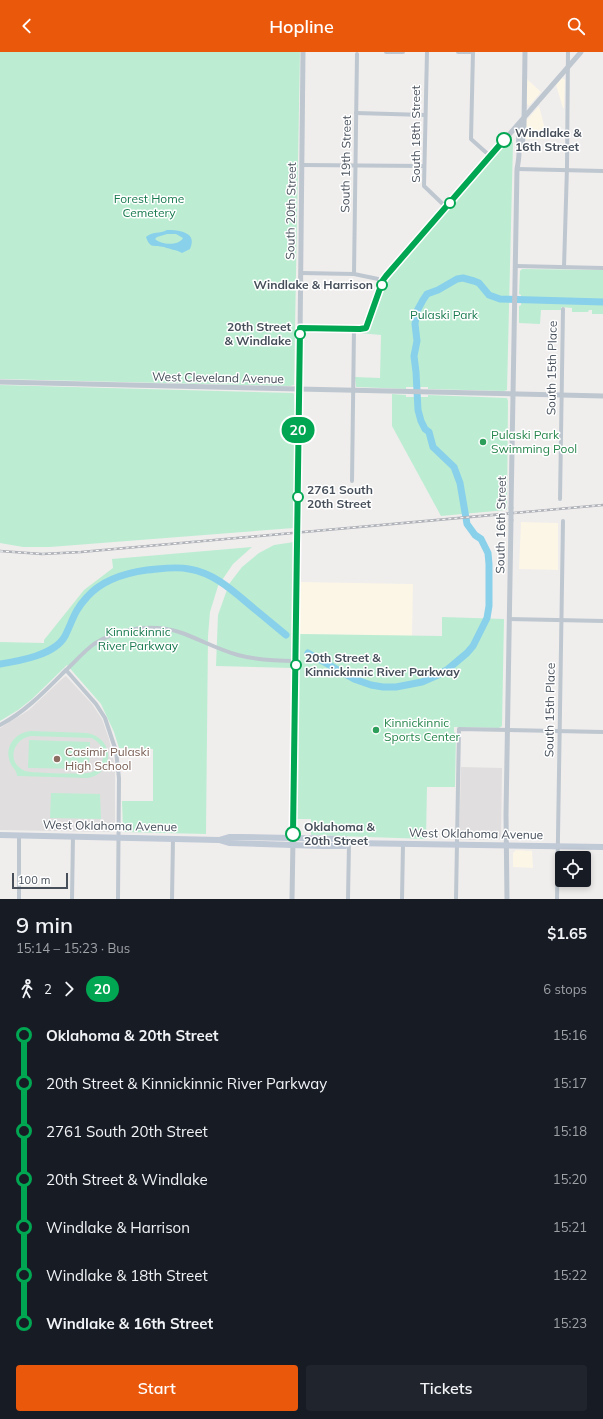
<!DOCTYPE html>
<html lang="en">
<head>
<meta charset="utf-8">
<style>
	:root { --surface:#171b24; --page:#20242c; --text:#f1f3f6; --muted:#9ea1a6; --accent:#ea580c }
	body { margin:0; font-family:Mulish,sans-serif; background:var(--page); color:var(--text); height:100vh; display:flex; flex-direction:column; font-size:15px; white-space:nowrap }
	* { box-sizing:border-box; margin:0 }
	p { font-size:13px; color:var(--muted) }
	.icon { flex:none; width:22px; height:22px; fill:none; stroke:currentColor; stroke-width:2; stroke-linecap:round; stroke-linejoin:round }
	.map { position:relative; height:847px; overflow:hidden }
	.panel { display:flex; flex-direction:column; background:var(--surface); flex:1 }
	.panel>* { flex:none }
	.badge { padding:0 8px; border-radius:13px; font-size:14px; line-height:26px }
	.fabs { position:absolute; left:555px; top:799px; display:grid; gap:8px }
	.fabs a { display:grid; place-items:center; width:36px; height:36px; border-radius:4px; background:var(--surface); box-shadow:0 2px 6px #0003; font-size:20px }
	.scale { position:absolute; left:12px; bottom:10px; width:56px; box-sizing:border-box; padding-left:4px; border:2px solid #464f5a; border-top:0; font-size:11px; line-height:14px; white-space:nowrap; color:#464f5a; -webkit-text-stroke:3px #fff; paint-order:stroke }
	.map>.badge { position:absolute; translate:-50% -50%; box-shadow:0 0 0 2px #fff }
	.legs { display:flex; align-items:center; gap:6px; height:44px; padding:0 16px; font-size:13px }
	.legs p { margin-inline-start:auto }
	.overview { display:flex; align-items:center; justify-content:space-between; height:68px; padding:0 16px }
	h1 { font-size:22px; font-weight:600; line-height:30px }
	.action { display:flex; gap:8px; margin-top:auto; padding:8px 16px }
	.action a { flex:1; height:46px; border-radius:4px; background:var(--accent); color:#fff; font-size:16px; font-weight:600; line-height:46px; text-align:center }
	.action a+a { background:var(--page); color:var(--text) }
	ul { padding:0 16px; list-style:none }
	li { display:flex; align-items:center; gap:14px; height:48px; font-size:15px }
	li i { display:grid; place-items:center; width:6px; height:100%; margin:0 5px; background:currentColor }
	li i::after { content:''; width:10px; height:10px; margin:-5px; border:3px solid; border-radius:50%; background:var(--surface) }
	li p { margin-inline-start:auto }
	li:first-child i { background:linear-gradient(#0000 50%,currentColor 0) }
	li:last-child i { background:linear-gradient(currentColor 50%,#0000 0) }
	header { display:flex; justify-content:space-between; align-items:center; height:52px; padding:0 16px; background:var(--accent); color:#fff; font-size:18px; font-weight:600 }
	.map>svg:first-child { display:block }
	.commercial { fill:#fbf6e6 }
	.education { fill:#e1dedf }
	.green { fill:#bcedd2; fill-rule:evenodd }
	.water { fill:#89d0ea; fill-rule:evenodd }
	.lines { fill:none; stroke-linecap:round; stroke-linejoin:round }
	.river { stroke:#89d0ea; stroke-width:7 }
	.minor { stroke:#bec7cf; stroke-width:4 }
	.tertiary { stroke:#bec7cf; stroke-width:5 }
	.secondary { stroke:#c0c9d6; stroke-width:6 }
	.rail-casing { stroke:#afb2b8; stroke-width:2.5 }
	.rail { stroke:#fff; stroke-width:1; stroke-dasharray:3; stroke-linecap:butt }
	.tertiary-bridge { stroke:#bec7cf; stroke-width:5 }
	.line-1-casing { stroke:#fff; stroke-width:9 }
	.line-1 { stroke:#00a651; stroke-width:6 }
	.stop-1-dot { fill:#fff; stroke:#00a651; stroke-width:2 }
	.leisure-dot { fill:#2e9e5b; stroke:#fff; stroke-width:1.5 }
	.education-dot { fill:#8d6e63; stroke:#fff; stroke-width:1.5 }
	.labels { text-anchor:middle; stroke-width:3; stroke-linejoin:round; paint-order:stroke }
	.stop-label { font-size:12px; font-weight:bold; fill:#464f5a; stroke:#fff; text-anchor:start }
	.street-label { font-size:12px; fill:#464f5a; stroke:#fff }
	.park-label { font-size:12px; fill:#187a4f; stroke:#fff }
	.leisure-label { font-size:12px; fill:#27864d; stroke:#fff; text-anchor:start }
	.education-label { font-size:12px; fill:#785e54; stroke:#fff; text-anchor:start }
</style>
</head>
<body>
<header><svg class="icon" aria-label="back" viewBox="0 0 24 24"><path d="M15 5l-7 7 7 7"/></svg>Hopline<svg class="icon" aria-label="search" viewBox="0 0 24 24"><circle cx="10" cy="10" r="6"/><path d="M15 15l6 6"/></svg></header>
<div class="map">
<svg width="603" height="847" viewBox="0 0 603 847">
	<rect width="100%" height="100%" fill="#f0eded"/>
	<!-- commercial -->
	<g class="commercial">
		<polygon points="562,26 565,28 564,56 563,56 556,33"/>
		<polygon points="527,27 541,40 529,54 527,52"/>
		<polygon points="539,54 545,77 545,87 525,87 526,69"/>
		<polygon points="521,470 558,471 558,518 519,517"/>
		<polygon points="300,530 413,532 412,584 299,582"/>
		<polygon points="516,798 532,799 533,816 513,815 513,801"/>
	</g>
	<!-- education -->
	<g class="education">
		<polygon points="66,624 92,652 102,667 109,687 115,715 115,778 112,780 0,778 0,676 29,658 63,626"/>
		<polygon points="461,715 502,716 501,785 499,788 461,788 459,786"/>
	</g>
	<!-- green -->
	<g class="green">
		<polygon points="0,0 300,0 294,333 290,334 0,327"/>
		<polygon points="511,88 513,91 507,338 504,339 428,337 428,335 406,335 406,337 356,335 355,325 380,326 381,283 359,281 366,279 370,275 388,228 508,89"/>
		<polygon points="522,217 603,218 603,262 592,262 592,258 589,258 588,260 572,260 572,256 561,255 561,258 541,258 540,272 519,271 519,254 521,253 521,243 519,242 520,219"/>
		<polygon points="0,333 293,341 294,342 295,362 294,476 50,495 23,495 0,491"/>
		<polygon points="392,342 406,343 406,345 428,345 428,343 507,346 508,349 507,457 506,458 441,464 392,374"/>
		<polygon points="294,490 292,616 216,614 218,563 229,532 242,515 259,501 274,493"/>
		<polygon points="252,495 233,512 218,534 210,560 208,584 206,782 125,780 123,778 122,749 153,749 153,697 119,696 114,680 101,652 67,613 32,647 18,658 0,669 0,590 44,591 44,588 84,538 113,516 112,507"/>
		<polygon points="442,565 504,567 502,674 499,676 454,675 454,680 456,682 455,735 427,735 426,787 311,783 311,767 297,767 299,582 442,584"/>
		<path d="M 30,679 L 87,681 C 115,686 115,721 88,726 L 17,724 C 17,718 12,716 10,710 C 4,695 15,681 30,679 ZM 31,684 L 92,686 C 99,690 105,697 103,706 C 102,712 98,718 92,720 C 86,723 32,721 25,719 C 6,711 12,687 31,684 Z"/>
		<polygon points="29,688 90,690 89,717 28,716"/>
		<polygon points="51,741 100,742 101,767 50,766"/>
	</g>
	<!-- water -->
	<path class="water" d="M 167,178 C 179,178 198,180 190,197 L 182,201 C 177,198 169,197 164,195 C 154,193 150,197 146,185 C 152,179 160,182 167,178 ZM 167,182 L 176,182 L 183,186 C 179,194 161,193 155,187 L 157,185 Z"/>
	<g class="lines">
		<!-- river -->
		<g class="river">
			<polyline points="308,601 354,627 371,633 383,635 396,635 422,630 438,623 448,617 467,601 473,594 487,566 489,554 489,512 488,501 481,487 475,483 467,472 460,431 454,415 433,395 429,380 425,377 421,369 418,358 416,320 414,304 417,289 415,272 417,259 423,248 427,242 438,238 457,227 463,226 474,229 479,231 489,243 500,247 603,250"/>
			<path d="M 0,612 C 19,609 55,603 65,584 C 73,568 74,559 87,545 C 102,528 125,521 147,518 C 161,517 175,514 189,517 C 214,521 232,538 251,554 C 262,563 274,573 286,583"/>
		</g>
		<!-- minor -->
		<g class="minor">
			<polyline points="386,0 403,0"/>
			<polyline points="427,0 424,134 446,155"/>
			<polyline points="458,0 473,0"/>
			<polyline points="473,0 471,87 490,104"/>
			<polyline points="356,61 425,63"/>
			<polyline points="302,113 424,114"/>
			<polyline points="517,117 603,119"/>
			<polyline points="516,214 603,216"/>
			<polyline points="564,215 567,115 568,0"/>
			<polyline points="301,221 354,222 383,228"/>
			<polyline points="354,222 357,2"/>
			<polyline points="352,429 354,277"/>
			<polyline points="560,447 563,257"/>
			<polyline points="509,567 603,569"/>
			<polyline points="66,618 96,652 105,666 116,699 119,726 118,847"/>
			<path d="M 0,673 C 25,660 45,639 65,619 C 75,610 83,600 94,592 C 119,576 153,571 182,581 C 201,588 219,598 238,603 C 257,608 277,609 296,609"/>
			<polyline points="19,847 19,783"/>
			<polyline points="72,847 73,784"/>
			<polyline points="172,847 173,787"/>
			<polyline points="348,847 349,791"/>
			<polyline points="402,847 403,792"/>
			<polyline points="456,847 459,677 603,680"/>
			<polyline points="557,847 563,469"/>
		</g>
		<!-- tertiary -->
		<g class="tertiary">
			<polyline points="519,99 522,95 524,73 525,0"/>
			<polyline points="300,275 360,277 366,276 383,228 386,224 581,0"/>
			<polyline points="0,330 603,344"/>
			<path d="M 511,456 L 517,117 C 518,112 519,106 519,100 C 519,91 517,82 521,73"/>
			<polyline points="298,477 303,0"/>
			<polyline points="292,847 298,488"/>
			<polyline points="507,847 506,763 511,468"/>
		</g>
		<!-- secondary -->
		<g class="secondary">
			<polyline points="0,783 219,788 229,791 322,794 345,794 349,791"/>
			<polyline points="219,788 229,785 242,785 345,787 349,791 603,795"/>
		</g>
		<!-- rail casing -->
		<g class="rail-casing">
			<polyline id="rail" points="0,499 42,502 81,500 603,453"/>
		</g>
		<!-- rail -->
		<use href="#rail" class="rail"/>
		<!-- tertiary-bridge -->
		<g class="tertiary-bridge">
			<polyline points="511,468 511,456"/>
			<polyline points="298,488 298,477"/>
		</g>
	</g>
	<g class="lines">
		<!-- line-1 casing -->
		<g class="line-1-casing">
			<polyline id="line-1" points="293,782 300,276 360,277 366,276 383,228 386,224 504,88"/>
		</g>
		<!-- line-1 -->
		<use href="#line-1" class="line-1"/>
	</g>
	<!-- markers -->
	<g class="stop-1-dot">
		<circle cx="504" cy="88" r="7"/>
		<circle cx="450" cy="151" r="5"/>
		<circle cx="382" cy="233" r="5"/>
		<circle cx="300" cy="282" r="5"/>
		<circle cx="298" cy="445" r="5"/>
		<circle cx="296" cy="613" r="5"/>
		<circle cx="293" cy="782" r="7"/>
	</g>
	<g class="leisure-dot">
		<circle cx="483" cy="390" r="4"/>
		<circle cx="376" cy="678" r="4"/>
	</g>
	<circle class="education-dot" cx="57" cy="707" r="4"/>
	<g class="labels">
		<!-- stop labels -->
		<g class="stop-label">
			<text x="515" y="85">Windlake &amp;<tspan x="515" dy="14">16th Street</tspan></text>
			<text x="373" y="237" text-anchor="end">Windlake &amp; Harrison</text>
			<text x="291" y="279" text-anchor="end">20th Street<tspan x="291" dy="14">&amp; Windlake</tspan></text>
			<text x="307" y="442">2761 South<tspan x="307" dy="14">20th Street</tspan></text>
			<text x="305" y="610">20th Street &amp;<tspan x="305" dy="14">Kinnickinnic River Parkway</tspan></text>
			<text x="304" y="779">Oklahoma &amp;<tspan x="304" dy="14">20th Street</tspan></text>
		</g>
		<!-- street labels -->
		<g class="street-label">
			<text transform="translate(416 82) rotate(-90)" y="4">South 18th Street</text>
			<text transform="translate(346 112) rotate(-89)" y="4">South 19th Street</text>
			<text transform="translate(291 159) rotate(-89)" y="4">South 20th Street</text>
			<text transform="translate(552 316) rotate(-89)" y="4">South 15th Place</text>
			<text transform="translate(218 326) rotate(1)" y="4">West Cleveland Avenue</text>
			<text transform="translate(501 473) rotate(-89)" y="4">South 16th Street</text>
			<text transform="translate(550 658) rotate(-89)" y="4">South 15th Place</text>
			<text transform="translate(110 774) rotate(1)" y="4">West Oklahoma Avenue</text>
			<text transform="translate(476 782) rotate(1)" y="4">West Oklahoma Avenue</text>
		</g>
		<!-- park labels -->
		<g class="park-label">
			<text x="149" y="151">Forest Home<tspan x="149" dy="14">Cemetery</tspan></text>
			<text x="444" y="267">Pulaski Park</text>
			<text x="138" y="584">Kinnickinnic<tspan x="138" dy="14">River Parkway</tspan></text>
		</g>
		<!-- leisure labels -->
		<g class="leisure-label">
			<text x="491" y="387">Pulaski Park<tspan x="491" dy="14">Swimming Pool</tspan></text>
			<text x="384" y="675">Kinnickinnic<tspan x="384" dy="14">Sports Center</tspan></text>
		</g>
		<!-- education labels -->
		<g class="education-label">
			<text x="65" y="704">Casimir Pulaski<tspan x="65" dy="14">High School</tspan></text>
		</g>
	</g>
</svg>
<div class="fabs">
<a><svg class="icon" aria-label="locate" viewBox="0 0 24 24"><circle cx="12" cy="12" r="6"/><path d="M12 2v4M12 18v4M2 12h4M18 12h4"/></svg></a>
</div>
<div class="scale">100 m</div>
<b class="badge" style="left:298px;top:378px;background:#00a651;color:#fff">20</b>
</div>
<section class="panel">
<div class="overview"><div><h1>9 min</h1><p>15:14 – 15:23 · Bus</p></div><b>$1.65</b></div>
<div class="legs"><svg class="icon" aria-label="walk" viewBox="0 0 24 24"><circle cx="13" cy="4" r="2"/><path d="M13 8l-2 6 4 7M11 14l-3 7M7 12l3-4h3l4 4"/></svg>2<svg class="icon" aria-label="forward" viewBox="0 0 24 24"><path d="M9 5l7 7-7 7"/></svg><b class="badge" style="background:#00a651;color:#fff">20</b><p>6 stops</p></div>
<ul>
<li><i style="color:#00a651"></i><b>Oklahoma &amp; 20th Street</b><p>15:16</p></li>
<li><i style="color:#00a651"></i><span>20th Street &amp; Kinnickinnic River Parkway</span><p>15:17</p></li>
<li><i style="color:#00a651"></i><span>2761 South 20th Street</span><p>15:18</p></li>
<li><i style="color:#00a651"></i><span>20th Street &amp; Windlake</span><p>15:20</p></li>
<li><i style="color:#00a651"></i><span>Windlake &amp; Harrison</span><p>15:21</p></li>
<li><i style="color:#00a651"></i><span>Windlake &amp; 18th Street</span><p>15:22</p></li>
<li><i style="color:#00a651"></i><b>Windlake &amp; 16th Street</b><p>15:23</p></li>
</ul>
<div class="action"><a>Start</a><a>Tickets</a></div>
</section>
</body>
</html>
